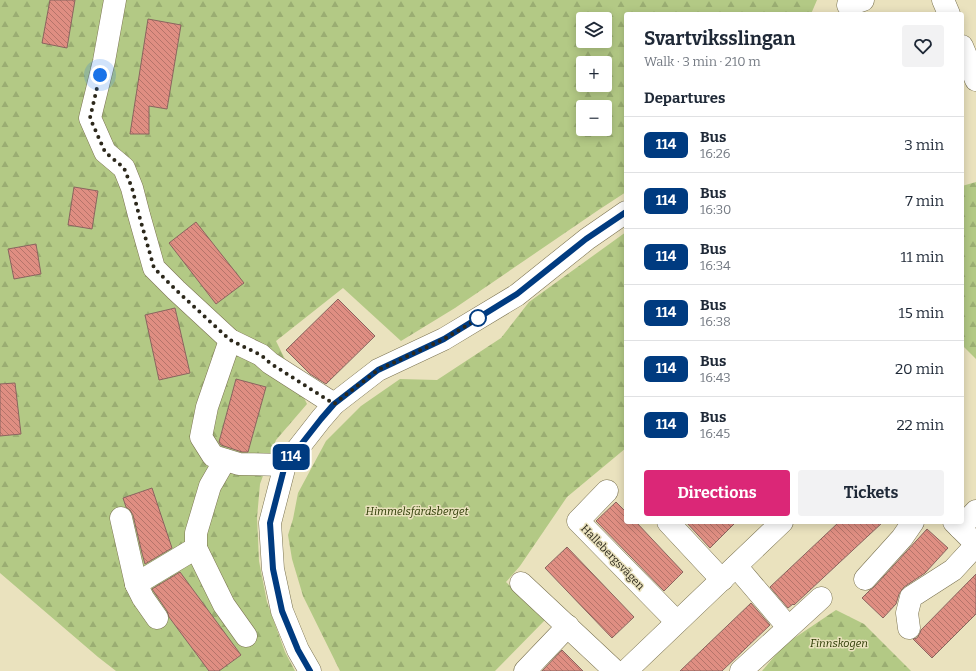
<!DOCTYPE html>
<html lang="en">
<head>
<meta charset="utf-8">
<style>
	:root { --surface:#fff; --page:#f2f2f3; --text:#1f2937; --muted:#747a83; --line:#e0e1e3; --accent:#db2777 }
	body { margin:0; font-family:Bitter,serif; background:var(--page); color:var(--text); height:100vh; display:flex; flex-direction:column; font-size:15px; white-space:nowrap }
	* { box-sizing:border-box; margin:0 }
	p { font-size:13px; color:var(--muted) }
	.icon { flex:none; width:22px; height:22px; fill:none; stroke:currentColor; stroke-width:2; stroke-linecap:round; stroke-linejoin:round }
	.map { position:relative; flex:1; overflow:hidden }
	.sheet { position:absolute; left:624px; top:12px; width:340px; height:512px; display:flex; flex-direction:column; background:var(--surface); border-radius:4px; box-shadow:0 2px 10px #0003 }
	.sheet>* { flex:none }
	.badge { padding:0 8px; border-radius:6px; font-size:14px; line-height:26px }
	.buttons { position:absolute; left:576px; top:12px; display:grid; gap:8px }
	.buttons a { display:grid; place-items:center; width:36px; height:36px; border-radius:4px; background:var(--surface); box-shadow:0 2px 10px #0003; font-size:20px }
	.you { position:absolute; width:20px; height:20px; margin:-10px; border:3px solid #fff; border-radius:50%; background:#1a73e8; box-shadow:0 0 0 6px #1a73e833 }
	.map>.badge { position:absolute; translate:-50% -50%; box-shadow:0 0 0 2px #fff }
	h2 { padding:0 20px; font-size:15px; line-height:36px }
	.round { display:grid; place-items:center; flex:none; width:42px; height:42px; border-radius:4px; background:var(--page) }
	.summary { display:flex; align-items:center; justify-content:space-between; height:68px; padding:0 20px }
	h1 { font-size:19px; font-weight:700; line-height:30px }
	.action { display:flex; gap:8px; margin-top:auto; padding:8px 20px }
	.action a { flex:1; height:46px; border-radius:4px; background:var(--accent); color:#fff; font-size:16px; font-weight:700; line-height:46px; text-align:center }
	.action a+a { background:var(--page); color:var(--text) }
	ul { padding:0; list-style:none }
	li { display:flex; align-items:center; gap:12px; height:56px; padding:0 20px; border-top:1px solid var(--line) }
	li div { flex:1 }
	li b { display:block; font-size:15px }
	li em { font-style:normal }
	li .badge { min-width:44px; font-weight:700; text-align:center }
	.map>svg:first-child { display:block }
	.forest { fill:url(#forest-firs); fill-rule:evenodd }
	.building { fill:url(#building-back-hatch); stroke:#8a655f }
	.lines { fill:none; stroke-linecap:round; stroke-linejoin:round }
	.minor-casing { stroke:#7b7352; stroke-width:23 }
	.minor { stroke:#fff; stroke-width:22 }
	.line-casing { stroke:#fff; stroke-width:9 }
	.line { stroke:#003b80; stroke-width:6 }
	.walk { stroke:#2c281b; stroke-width:4; stroke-dasharray:0 7.2 }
	.stop-dot { fill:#fff; stroke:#003b80; stroke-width:2 }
	.labels { text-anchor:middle; stroke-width:3; stroke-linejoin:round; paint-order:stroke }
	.park-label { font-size:11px; font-style:italic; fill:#2a3800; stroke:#eae2be }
	.street-label { font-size:11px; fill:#2c281b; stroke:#eae2be }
</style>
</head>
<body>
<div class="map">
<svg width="976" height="671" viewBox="0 0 976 671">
	<defs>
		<pattern id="forest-firs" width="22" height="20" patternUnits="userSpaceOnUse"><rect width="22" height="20" fill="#b3c985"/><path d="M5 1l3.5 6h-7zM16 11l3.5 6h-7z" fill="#9aad72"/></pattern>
		<pattern id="building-back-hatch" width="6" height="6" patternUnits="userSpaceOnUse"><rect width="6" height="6" fill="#df8e82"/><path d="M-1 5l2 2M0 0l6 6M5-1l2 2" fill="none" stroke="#b5746a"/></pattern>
	</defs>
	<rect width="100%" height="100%" fill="#eae2be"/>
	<!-- forest -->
	<g class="forest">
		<path d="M 0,0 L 817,0 L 811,14 L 626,14 L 626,192 L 597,211 L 455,308 L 401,341 L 343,288 L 276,341 L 307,404 L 276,440 L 260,484 L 257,518 L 259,561 L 267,602 L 285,652 L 295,671 L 116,671 L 98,657 L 0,573 ZM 583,19 L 605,19 L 605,41 L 583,41 ZM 583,63 L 605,63 L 605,85 L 583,85 ZM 583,107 L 605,107 L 605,129 L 583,129 Z"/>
		<polygon points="976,182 976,359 962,345 962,186"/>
		<polygon points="626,232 626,448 567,497 520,566 506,582 545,620 495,671 340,671 303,596 292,559 288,535 293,519 298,493 326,441 361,406 400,379 437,380 501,338 529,302"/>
		<polygon points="836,610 864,624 911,671 762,671 784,645"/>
	</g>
	<!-- building -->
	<g class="building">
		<polygon points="50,0 75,0 67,48 42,43"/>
		<polygon points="148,19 181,25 167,109 149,106 149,134 130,134"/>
		<polygon points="74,187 98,191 92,229 68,225"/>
		<polygon points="196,222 244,283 216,304 169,243"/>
		<polygon points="36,244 41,274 14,279 8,249"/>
		<polygon points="338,299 375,336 326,384 310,374 286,350"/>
		<polygon points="175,308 190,373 159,380 145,315"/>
		<polygon points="236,379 266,387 248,452 242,452 221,445 219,442"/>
		<polygon points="15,383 21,434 0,436 0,384"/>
		<polygon points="152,488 172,548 145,564 142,553 133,515 130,510 126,507 123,498"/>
		<polygon points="616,502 626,512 626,522 636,522 683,572 664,591 596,521"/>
		<polygon points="686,522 736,522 710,548"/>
		<polygon points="839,522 883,522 794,605 793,604 788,608 770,587"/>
		<polygon points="927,529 948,548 925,573 904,587 899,594 896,604 883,618 862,598 869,591 874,587"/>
		<polygon points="567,547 634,617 612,638 545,568"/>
		<polygon points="180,572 241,655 219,671 209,671 169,617 167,611 152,589"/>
		<polygon points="976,574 976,614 932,658 913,639 917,638 920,633 921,630"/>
		<polygon points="751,603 770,625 722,671 680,671"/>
		<polygon points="562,650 583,671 542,671"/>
	</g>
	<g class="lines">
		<!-- minor casing -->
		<g class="minor-casing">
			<g id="minor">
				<polyline points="115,0 104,61 90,118 105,152 124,168 132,188 139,215 154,268 176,290 230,340 261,355 270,363 334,404"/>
				<polyline points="943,0 949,14"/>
				<polyline points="848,5 863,0"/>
				<polyline points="962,46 976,80"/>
				<polyline points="230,340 207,407 201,437 213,456 239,464 285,465"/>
				<polyline points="225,460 210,486 196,533 196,548 224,605 246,636"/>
				<polyline points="607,491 578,521 677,622"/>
				<polyline points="121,518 136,584 143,598 157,618"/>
				<polyline points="668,522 722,580"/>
				<polyline points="954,522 976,544"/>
				<polyline points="960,528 976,511"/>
				<polyline points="736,566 788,627"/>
				<polyline points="865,579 902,538 913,522"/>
				<polyline points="521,583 615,671"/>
				<polyline points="136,584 196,548"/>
				<polyline points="909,628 907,613 911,597 953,570 976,545"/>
				<polyline points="310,671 298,650 282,611 273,569 270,523 285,465 321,419 334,404 378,370 444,339 517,295 587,239 626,212"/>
				<polyline points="525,671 568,626"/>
				<polyline points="626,671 782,522"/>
				<polyline points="741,671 821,598"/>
			</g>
		</g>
		<!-- minor -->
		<use href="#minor" class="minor"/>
	</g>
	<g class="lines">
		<!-- line casing -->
		<g class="line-casing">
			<polyline id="line" points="310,671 298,650 282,611 273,569 270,523 285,465 321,419 334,404 378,370 444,339 517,294 586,239 626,212"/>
		</g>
		<!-- line -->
		<use href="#line" class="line"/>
		<!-- walk -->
		<polyline class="walk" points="100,75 90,118 105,152 124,168 132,188 139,215 154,268 176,290 230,340 261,355 270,363 334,404 378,370 444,339 481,317 478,318"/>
	</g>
	<!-- markers -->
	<circle class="stop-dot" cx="478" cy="318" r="8"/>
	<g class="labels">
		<!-- park labels -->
		<g class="park-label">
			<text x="417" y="515">Himmelsfärdsberget</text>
			<text x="839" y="647">Finnskogen</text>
		</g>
		<!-- street labels -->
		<g class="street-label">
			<text transform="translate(613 557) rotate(46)" y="4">Hallebergsvägen</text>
		</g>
	</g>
</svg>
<div class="buttons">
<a><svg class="icon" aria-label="layers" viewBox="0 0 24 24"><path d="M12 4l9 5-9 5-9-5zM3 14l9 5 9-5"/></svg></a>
<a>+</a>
<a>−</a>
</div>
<div class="you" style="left:100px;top:75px"></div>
<b class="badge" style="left:291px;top:457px;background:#003b80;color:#fff">114</b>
<section class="sheet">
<div class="summary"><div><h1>Svartviksslingan</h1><p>Walk · 3 min · 210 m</p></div><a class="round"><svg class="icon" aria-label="heart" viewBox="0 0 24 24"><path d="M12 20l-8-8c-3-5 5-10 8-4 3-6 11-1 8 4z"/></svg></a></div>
<h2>Departures</h2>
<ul>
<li><span class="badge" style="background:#003b80;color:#fff">114</span><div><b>Bus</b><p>16:26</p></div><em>3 min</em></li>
<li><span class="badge" style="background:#003b80;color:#fff">114</span><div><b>Bus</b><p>16:30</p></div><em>7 min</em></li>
<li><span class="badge" style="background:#003b80;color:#fff">114</span><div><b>Bus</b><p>16:34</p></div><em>11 min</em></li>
<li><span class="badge" style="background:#003b80;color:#fff">114</span><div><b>Bus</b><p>16:38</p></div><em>15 min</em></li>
<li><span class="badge" style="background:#003b80;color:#fff">114</span><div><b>Bus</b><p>16:43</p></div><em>20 min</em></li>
<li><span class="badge" style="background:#003b80;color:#fff">114</span><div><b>Bus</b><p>16:45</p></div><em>22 min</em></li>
</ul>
<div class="action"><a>Directions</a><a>Tickets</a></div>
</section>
</div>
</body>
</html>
